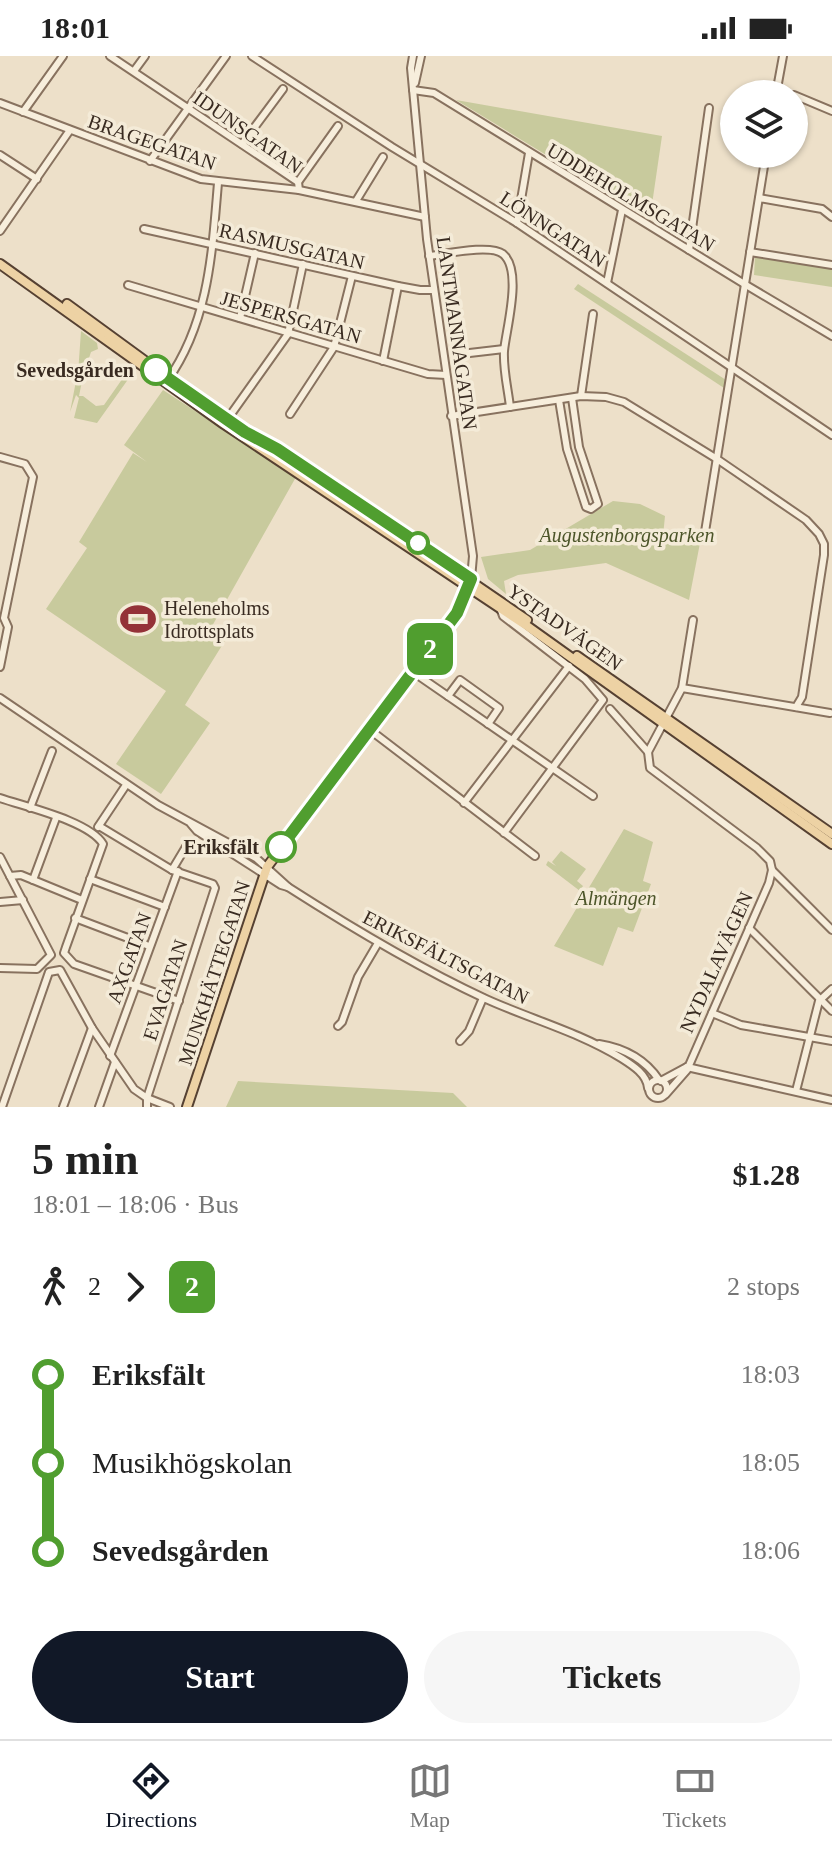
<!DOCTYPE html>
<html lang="en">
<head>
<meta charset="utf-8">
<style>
	:root { --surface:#fff; --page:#f6f6f6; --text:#222; --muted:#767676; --line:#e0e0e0; --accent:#111827 }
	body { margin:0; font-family:"Times New Roman",serif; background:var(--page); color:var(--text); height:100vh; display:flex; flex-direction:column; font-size:30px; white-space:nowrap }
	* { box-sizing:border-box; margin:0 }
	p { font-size:26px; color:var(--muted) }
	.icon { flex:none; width:44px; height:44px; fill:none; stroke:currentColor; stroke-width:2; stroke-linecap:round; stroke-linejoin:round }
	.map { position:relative; height:1051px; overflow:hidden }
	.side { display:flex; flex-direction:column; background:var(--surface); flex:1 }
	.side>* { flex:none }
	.badge { padding:0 16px; border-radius:12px; font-size:28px; line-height:52px }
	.buttons { position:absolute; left:720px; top:24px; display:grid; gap:16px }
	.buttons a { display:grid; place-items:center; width:88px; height:88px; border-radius:50%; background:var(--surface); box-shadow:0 2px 6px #0004; font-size:40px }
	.map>.badge { position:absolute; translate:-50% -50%; box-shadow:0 0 0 4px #fff }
	.legs { display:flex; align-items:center; gap:12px; height:88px; padding:0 32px; font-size:26px }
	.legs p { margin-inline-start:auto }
	.headline { display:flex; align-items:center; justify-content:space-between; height:136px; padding:0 32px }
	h1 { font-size:44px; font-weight:700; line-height:60px }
	.primary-button { display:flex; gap:16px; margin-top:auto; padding:16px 32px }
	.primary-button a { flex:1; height:92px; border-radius:48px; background:var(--accent); color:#fff; font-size:32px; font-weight:700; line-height:92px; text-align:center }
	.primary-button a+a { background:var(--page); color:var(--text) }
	ul { padding:0 32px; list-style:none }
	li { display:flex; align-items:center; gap:28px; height:88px; font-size:30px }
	li i { display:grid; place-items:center; width:12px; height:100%; margin:0 10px; background:currentColor }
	li i::after { content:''; width:20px; height:20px; margin:-10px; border:6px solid; border-radius:50%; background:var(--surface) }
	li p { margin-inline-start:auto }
	li:first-child i { background:linear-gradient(#0000 50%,currentColor 0) }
	li:last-child i { background:linear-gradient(currentColor 50%,#0000 0) }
	.status { display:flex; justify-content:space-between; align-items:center; height:56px; padding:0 40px; background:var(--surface); direction:ltr }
	.status svg { height:22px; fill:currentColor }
	.tab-bar { display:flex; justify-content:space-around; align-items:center; height:112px; border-top:2px solid var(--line); background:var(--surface); font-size:22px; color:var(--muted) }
	.tab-bar a { display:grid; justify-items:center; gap:4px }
	.tab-bar .current { color:var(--accent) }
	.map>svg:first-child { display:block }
	.green { fill:#c8ca9d }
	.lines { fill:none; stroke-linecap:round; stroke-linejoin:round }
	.minor-casing { stroke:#88725f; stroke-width:10 }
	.major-casing { stroke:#564132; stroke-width:12 }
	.minor { stroke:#f7eedc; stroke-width:6 }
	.major { stroke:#edd2a4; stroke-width:8 }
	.line-1-casing { stroke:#fff; stroke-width:18 }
	.line-1 { stroke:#509e2f; stroke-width:12 }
	.stop-1-dot { fill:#fff; stroke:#509e2f; stroke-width:4 }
	.labels { text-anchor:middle; stroke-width:7; stroke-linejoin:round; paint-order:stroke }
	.street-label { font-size:20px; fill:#392b21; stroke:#f4ebd8 }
	.stop-label { font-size:20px; font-weight:bold; fill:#392b21; stroke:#f4ebd8; text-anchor:end }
	.park-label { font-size:20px; font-style:italic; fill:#4c5529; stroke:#f4ebd8 }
	.poi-label { font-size:20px; fill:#392b21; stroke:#f4ebd8; text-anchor:start }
</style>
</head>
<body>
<div class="status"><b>18:01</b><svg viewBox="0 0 49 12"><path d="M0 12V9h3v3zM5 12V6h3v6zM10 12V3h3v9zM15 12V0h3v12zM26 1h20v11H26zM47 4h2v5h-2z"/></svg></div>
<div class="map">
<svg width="832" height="1051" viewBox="0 0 832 1051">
	<rect width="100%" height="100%" fill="#ede0c9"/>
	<!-- green -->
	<g class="green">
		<polygon points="456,44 662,80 650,162"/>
		<polygon points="755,201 832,212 832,231 754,219"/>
		<polygon points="578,228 726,324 724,332 574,233"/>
		<polygon points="81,275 97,287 98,293 91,296 83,320 78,318"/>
		<polygon points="130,312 134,315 97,367 74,362 79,342 76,339 70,356 77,320 87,324 82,325 79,340 83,340 96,350 104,349"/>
		<polygon points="163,334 296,421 211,572 226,583 185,649 210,667 161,738 116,708 166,635 46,553 87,492 79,486 133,397 147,406 124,389"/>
		<polygon points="613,445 640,448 665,460 663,480 700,487 689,544 606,507 518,519 504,525 506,538 488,523 481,501 530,494"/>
		<polygon points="624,773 653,786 643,825 651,828 633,876 618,871 603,910 554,890"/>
		<polygon points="561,795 586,813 577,825 583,830 580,835 546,809 548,805 556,810 552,806"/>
		<polygon points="238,1025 453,1037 467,1051 226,1051"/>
	</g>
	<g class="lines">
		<!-- minor casing -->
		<g class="minor-casing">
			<g id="minor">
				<polyline points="110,0 298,126 299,134 425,161"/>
				<polyline points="252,0 392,91 517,167 832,379"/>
				<polyline points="413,0 411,12 427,183 473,500 471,523"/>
				<polyline points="134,15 145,0"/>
				<polyline points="415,27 421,0"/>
				<polyline points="413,34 434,37 746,229 832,280"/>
				<polyline points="776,38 783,0"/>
				<polyline points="794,39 832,55"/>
				<polyline points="0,47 201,123 299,134"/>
				<polyline points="23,56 63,0"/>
				<polyline points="242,88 283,33"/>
				<polyline points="0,99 37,123"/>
				<polyline points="150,105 226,0"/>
				<polyline points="298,126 338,70"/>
				<polyline points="759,142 822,153 832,161"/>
				<polyline points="356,145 383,101"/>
				<polyline points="517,167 529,97"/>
				<polyline points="144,173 398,230 420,234 434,234"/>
				<polyline points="0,175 70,74"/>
				<polyline points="689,194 709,52"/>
				<polyline points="750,196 832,209"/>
				<path d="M 429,200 C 446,198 490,188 503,198 C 523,215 506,273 504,295 C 503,314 508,333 510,351"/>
				<polyline points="607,227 622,154"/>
				<polyline points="128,229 428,318 446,319"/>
				<polyline points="240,262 255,197"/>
				<polyline points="461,298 504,293"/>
				<polyline points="383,305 398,230"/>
				<path d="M 167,325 C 209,266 212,197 218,127"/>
				<polyline points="581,340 593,258"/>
				<polyline points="559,344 567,393 586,451 591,453 598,448 579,391 572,342"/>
				<polyline points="290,358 334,291 352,220"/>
				<polyline points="451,360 581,340 606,341 624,346 717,403 806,464 819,478 824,488 824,499 802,641 796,651"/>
				<polyline points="224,368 288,278 303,208"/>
				<polyline points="0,401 25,408 33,421 4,562 8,571 0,611"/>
				<polyline points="704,482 766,98"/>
				<polyline points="500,552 503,560 585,623 603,644 504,777"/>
				<polyline points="693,564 682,632 648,696 650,712 757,792 770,805 772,814 832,874"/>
				<polyline points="413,616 593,740"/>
				<polyline points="682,632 830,657"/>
				<polyline points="448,640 460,624 499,652 488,668"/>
				<polyline points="0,642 158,749 256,802 288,831"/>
				<polyline points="610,653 648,696"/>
				<polyline points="370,674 535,800"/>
				<path d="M 0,742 C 26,751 89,765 103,788 L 66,891 L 64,897 L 74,908 L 179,945"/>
				<polyline points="464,747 569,610"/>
				<polyline points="30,752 52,695"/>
				<path d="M 191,768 L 197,775 L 281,829 L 288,831 C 352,872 417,911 486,943 C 530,963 579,976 621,1002 C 632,1009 647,1018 648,1032"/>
				<polyline points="99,770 172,814 213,828 215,832 147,1042 147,1051"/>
				<polyline points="98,771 126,729"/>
				<polyline points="0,801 51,899 37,913 0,912"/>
				<polyline points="172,814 187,789"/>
				<polyline points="10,820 21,819 82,844"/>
				<polyline points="90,823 165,851"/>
				<polyline points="33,824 56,762"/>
				<polyline points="0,846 23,844"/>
				<polyline points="75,862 149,890"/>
				<polyline points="749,872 832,955"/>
				<polyline points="712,957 741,969 832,985"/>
				<polyline points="338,970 342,966 358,921 378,887"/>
				<polyline points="460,985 469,975 483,942"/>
				<path d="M 599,988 C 624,992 645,1003 659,1024"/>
				<polyline points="110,1000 178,815"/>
				<polyline points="687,1011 832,1044"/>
				<circle cx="658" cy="1033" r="9"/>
				<polyline points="661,1025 687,1011"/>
				<polyline points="796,1035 819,945 832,933"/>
				<polyline points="666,1038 687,1014 769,827 772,814"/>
				<polyline points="2,1051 49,916 60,914 92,972 134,1033 147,1042 170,1051"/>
				<polyline points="63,1051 92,972"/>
				<polyline points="99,1051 115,1006"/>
			</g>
		</g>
		<!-- major casing -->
		<g class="major-casing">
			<g id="major">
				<polyline points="0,208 224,368 527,570 832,788"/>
				<polyline points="67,248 208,351"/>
				<polyline points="252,381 277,393 527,564"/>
				<polyline points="577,600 832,778"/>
				<polyline points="187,1051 267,811 457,557 469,527"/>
			</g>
		</g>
		<!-- minor -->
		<use href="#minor" class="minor"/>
		<!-- major -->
		<use href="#major" class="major"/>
	</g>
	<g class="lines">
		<!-- line-1 casing -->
		<g class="line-1-casing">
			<polyline id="line-1" points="156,314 245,376 277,393 471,523 457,557 281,791"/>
		</g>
		<!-- line-1 -->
		<use href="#line-1" class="line-1"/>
	</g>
	<!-- icons -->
	<defs>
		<g id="stadium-bare" transform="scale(2.76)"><path d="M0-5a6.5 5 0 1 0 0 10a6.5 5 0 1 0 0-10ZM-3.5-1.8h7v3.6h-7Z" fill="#943238" stroke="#f4ebd8" stroke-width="2.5" paint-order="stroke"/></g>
	</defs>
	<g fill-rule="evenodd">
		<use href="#stadium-bare" x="138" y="563"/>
	</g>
	<!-- markers -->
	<g class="stop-1-dot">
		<circle cx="156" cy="314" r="14"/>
		<circle cx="418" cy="487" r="10"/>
		<circle cx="281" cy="791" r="14"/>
	</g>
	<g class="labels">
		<!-- street labels -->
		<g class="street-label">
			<text transform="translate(248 76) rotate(35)" y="7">IDUNSGATAN</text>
			<text transform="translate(152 86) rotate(19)" y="7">BRAGEGATAN</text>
			<text transform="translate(631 141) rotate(31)" y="7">UDDEHOLMSGATAN</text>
			<text transform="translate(553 173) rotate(33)" y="7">LÖNNGATAN</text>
			<text transform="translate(292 190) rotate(13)" y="7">RASMUSGATAN</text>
			<text transform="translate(291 261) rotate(16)" y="7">JESPERSGATAN</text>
			<text transform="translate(457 277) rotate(82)" y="7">LANTMANNAGATAN</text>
			<text transform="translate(565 571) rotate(35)" y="7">YSTADVÄGEN</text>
			<text transform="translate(446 901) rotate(27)" y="7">ERIKSFÄLTSGATAN</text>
			<text transform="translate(129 902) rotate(-70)" y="7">AXGATAN</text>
			<text transform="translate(716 906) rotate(-66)" y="7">NYDALAVÄGEN</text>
			<text transform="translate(214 917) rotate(-72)" y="7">MUNKHÄTTEGATAN</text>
			<text transform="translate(165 934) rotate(-72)" y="7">EVAGATAN</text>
		</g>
		<!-- stop labels -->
		<g class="stop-label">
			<text x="134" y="321">Sevedsgården</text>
			<text x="259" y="798">Eriksfält</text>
		</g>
		<!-- park labels -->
		<g class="park-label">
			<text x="627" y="486">Augustenborgsparken</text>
			<text x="616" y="849">Almängen</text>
		</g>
		<!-- poi labels -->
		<g class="poi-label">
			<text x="164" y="559">Heleneholms<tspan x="164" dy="23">Idrottsplats</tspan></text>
		</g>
	</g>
</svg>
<div class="buttons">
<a><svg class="icon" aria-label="layers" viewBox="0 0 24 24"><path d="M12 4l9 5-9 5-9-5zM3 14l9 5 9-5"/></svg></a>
</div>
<b class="badge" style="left:430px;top:593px;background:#509e2f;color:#fff">2</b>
</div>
<section class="side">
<div class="headline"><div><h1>5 min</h1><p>18:01 – 18:06 · Bus</p></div><b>$1.28</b></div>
<div class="legs"><svg class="icon" aria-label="walk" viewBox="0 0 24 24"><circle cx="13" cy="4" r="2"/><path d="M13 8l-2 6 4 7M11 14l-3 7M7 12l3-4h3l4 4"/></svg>2<svg class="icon" aria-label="forward" viewBox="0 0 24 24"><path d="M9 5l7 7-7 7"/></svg><b class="badge" style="background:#509e2f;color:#fff">2</b><p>2 stops</p></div>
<ul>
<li><i style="color:#509e2f"></i><b>Eriksfält</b><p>18:03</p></li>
<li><i style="color:#509e2f"></i><span>Musikhögskolan</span><p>18:05</p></li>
<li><i style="color:#509e2f"></i><b>Sevedsgården</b><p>18:06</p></li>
</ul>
<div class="primary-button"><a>Start</a><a>Tickets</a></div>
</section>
<nav class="tab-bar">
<a class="current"><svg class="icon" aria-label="directions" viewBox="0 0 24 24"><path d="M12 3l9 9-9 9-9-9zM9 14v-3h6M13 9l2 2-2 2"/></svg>Directions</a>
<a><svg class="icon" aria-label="map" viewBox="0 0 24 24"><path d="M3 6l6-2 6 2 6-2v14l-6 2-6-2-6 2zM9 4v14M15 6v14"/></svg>Map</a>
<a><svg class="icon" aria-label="tickets" viewBox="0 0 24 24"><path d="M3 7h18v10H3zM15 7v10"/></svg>Tickets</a>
</nav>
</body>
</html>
